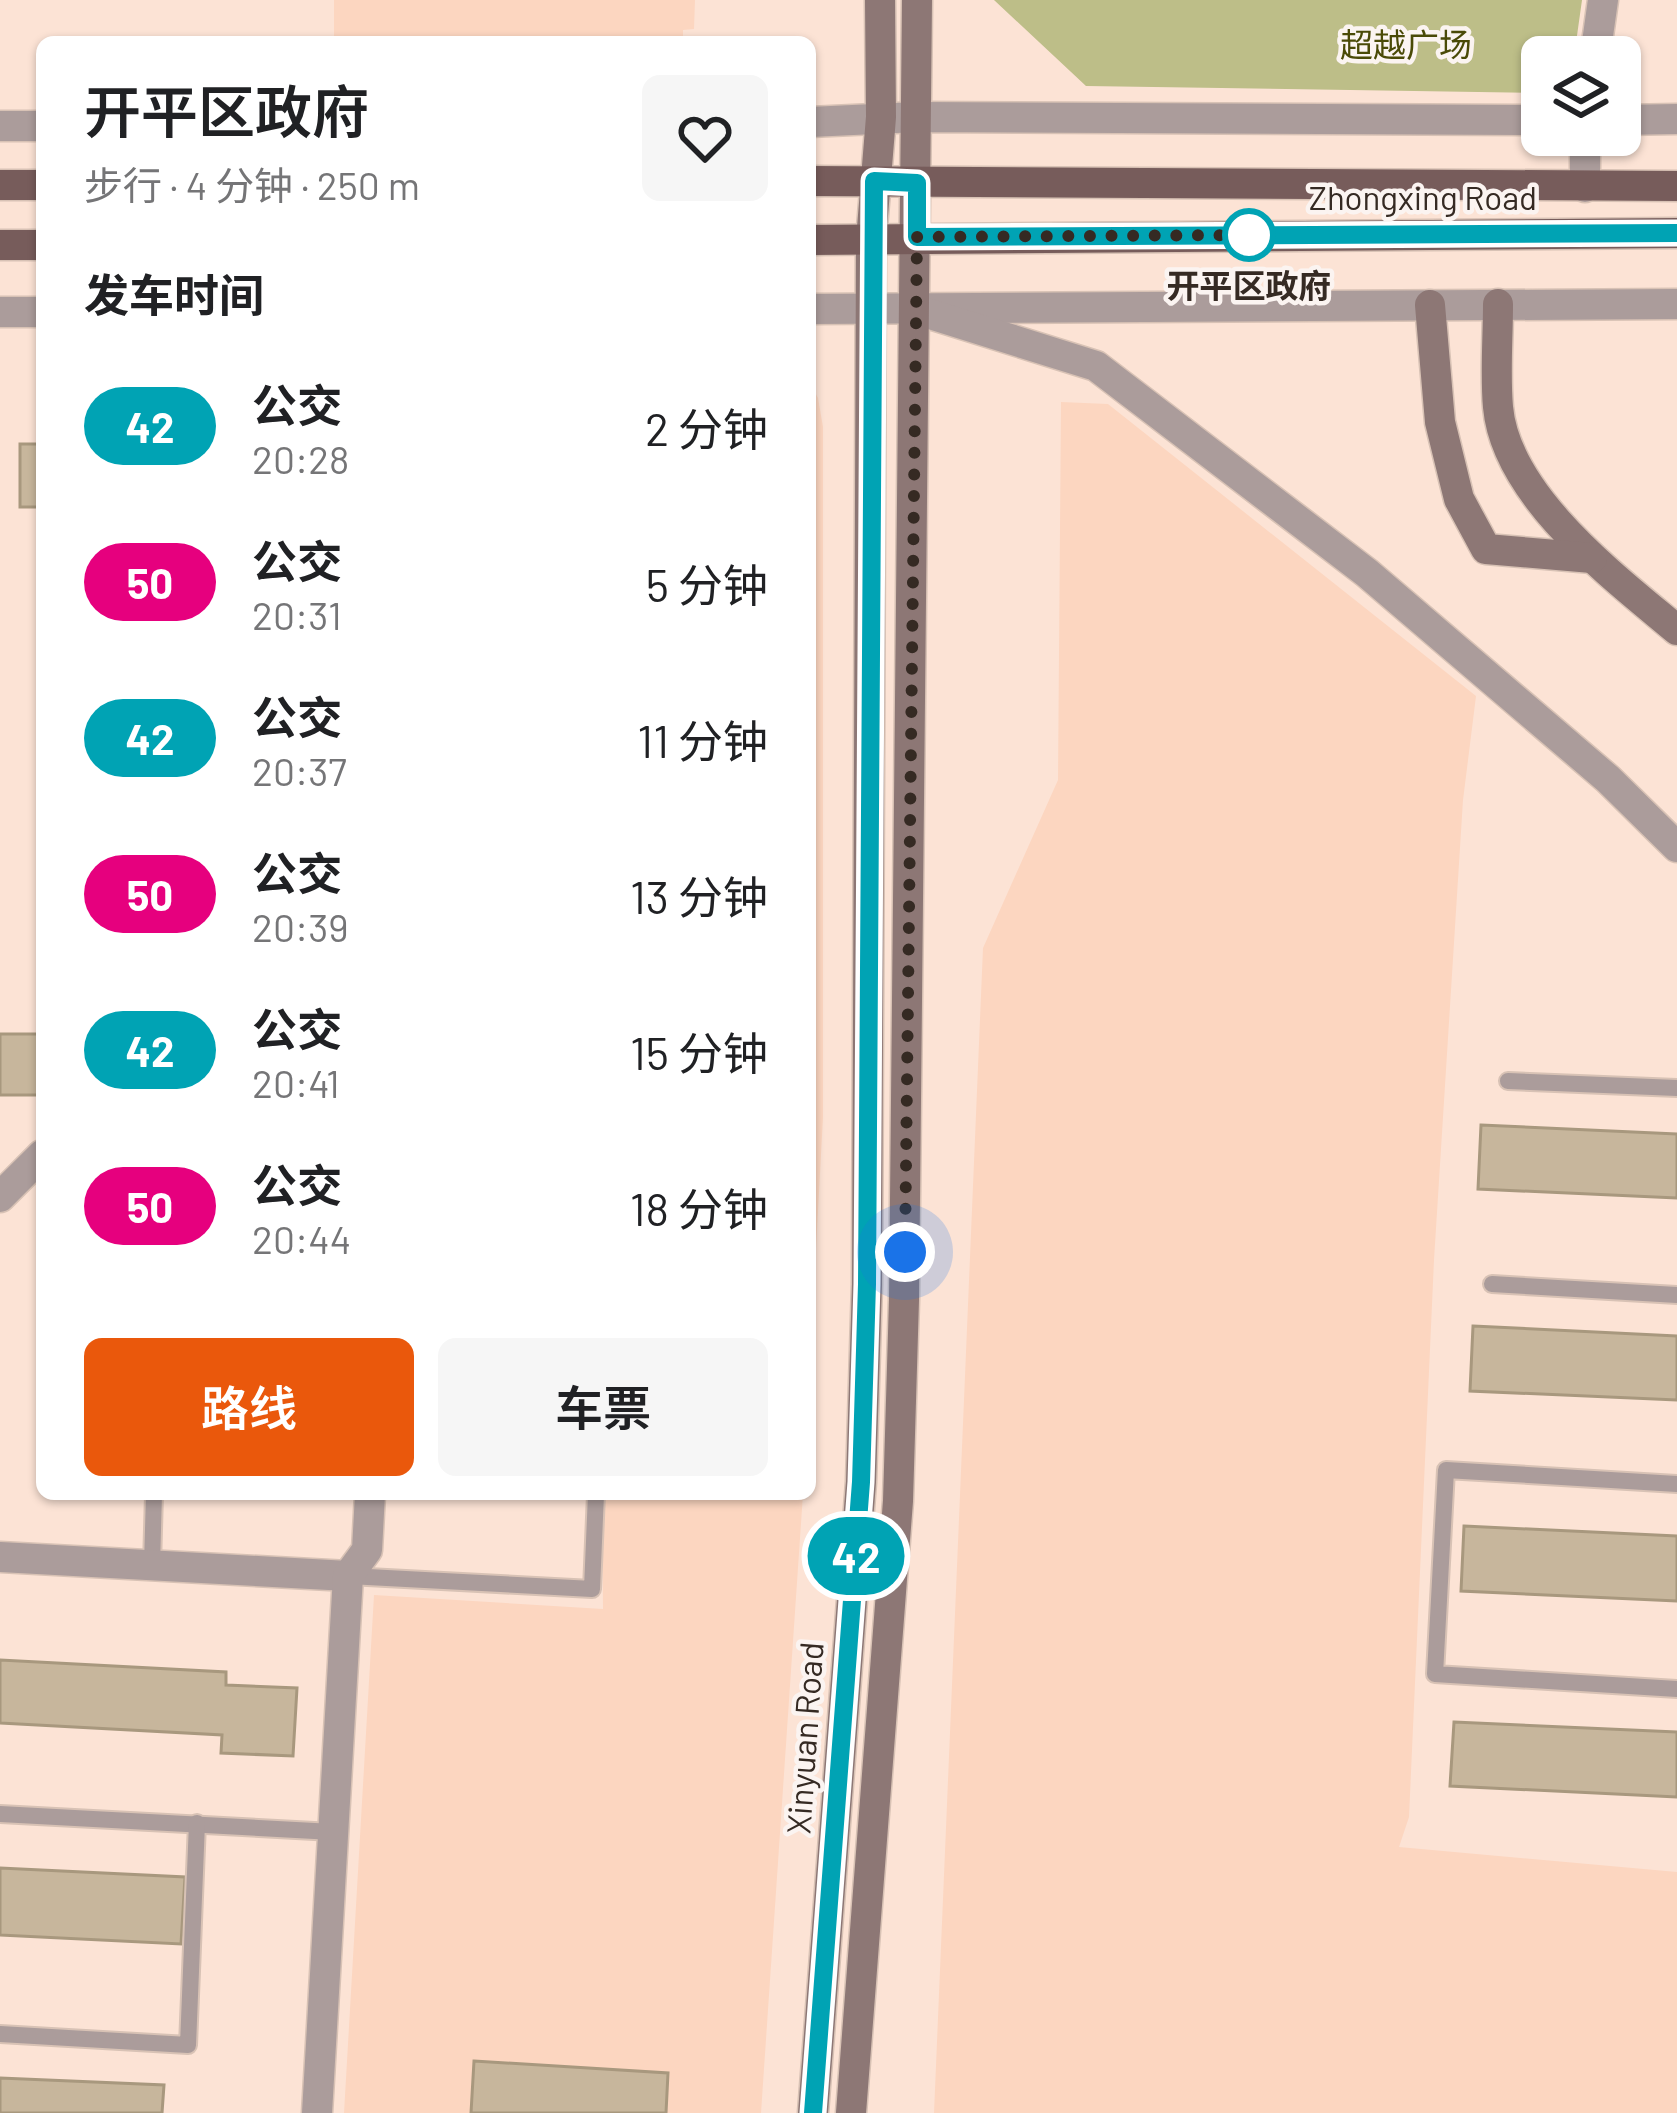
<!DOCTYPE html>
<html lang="zh">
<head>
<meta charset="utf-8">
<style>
	:root { --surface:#fff; --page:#f6f6f6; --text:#202124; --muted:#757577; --accent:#ea580c }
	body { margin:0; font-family:Barlow,"Noto Sans SC",sans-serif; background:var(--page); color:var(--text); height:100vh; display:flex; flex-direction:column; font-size:45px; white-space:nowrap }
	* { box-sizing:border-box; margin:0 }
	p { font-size:39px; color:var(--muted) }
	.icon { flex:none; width:66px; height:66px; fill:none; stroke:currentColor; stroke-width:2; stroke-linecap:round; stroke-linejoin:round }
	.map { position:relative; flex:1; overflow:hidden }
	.panel { position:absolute; left:36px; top:36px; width:780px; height:1464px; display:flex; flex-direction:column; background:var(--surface); border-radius:18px; box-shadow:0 3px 9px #0004 }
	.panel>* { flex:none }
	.badge { padding:0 24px; border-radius:39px; font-size:42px; line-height:78px }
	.tools { position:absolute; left:1521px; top:36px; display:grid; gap:24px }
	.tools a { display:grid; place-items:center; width:120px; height:120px; border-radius:18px; background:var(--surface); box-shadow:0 3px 9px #0004; font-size:60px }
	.you { position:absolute; width:60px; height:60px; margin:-30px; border:9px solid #fff; border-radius:50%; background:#1a73e8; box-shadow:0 0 0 18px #1a73e833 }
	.map>.badge { position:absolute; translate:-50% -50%; box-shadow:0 0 0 6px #fff }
	h2 { padding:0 48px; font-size:45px; line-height:108px }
	.round { display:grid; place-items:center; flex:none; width:126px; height:126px; border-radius:18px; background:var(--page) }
	.overview { display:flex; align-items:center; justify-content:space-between; height:204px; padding:0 48px }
	h1 { font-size:57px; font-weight:600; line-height:90px }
	.primary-button { display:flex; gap:24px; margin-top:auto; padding:24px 48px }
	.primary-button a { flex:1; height:138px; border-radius:18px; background:var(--accent); color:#fff; font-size:48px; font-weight:600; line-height:138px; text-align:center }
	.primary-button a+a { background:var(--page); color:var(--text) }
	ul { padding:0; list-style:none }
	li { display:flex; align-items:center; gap:36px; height:156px; padding:0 48px }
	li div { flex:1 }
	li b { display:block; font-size:45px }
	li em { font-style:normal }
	li .badge { min-width:132px; font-weight:700; text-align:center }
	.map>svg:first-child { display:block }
	.built { fill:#fcd6c0 }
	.green { fill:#bdbe88 }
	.building { fill:#c7b69c; stroke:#a8987e; stroke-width:3 }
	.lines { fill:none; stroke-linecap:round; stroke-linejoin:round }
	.lane-casing { stroke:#d8c2b5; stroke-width:20 }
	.street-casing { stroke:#d8c2b5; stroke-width:33 }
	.secondary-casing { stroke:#d8c2b5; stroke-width:33 }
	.primary-casing { stroke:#d8c2b5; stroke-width:33 }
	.lane { stroke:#ab9c9b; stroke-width:16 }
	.street { stroke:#ab9c9b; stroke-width:30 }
	.secondary { stroke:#8d7775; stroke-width:30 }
	.primary { stroke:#775c5b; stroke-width:30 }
	.line-casing { stroke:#fff; stroke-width:27 }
	.line { stroke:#00a3b4; stroke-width:18 }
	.walk { stroke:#352a23; stroke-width:12; stroke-dasharray:0 21.6 }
	.stop-dot { fill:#fff; stroke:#00a3b4; stroke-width:6 }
	.labels { text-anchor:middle; stroke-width:9; stroke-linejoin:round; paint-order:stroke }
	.park-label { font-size:33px; fill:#4a4a07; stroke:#fbf4f1 }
	.street-label { font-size:33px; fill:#352a23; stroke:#fbf4f1 }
	.stop-label { font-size:33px; font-weight:bold; fill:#352a23; stroke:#fbf4f1 }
</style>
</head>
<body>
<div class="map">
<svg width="1677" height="2113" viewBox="0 0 1677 2113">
	<rect width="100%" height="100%" fill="#fce3d5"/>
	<!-- built -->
	<g class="built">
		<polygon points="334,0 695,0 694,29 683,30 683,42 334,42"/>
		<polygon points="810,384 818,398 823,427 823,1117 810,1360"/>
		<polygon points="1061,402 1108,404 1476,696 1463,800 1434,1260 1409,1817 1399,1847 1677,1872 1677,2113 934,2113 983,948 1058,780"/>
		<polygon points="602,1494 803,1494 761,2113 344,2113 374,1595 603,1609"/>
	</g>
	<!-- green -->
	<polygon class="green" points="994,0 1582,0 1574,57 1542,57 1542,93 1086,86"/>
	<!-- building -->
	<g class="building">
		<rect x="20" y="444" width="22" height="63"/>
		<rect x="0" y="1034" width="42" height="61"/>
		<polygon points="1481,1125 1677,1134 1677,1198 1478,1189"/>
		<polygon points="1473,1326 1677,1336 1677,1400 1470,1391"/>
		<polygon points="1464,1526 1677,1536 1677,1601 1461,1591"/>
		<polygon points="0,1660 226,1672 226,1685 297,1688 293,1756 221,1753 222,1735 0,1723"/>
		<polygon points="1454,1722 1677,1732 1677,1797 1450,1786"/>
		<polygon points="0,1868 185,1877 181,1944 0,1935"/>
		<polygon points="474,2061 668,2073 666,2113 471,2113"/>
		<polygon points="0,2078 164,2085 162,2113 0,2113"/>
	</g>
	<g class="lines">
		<!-- lane casing -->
		<g class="lane-casing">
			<g id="lane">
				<polyline points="1508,1081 1677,1088"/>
				<polyline points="1492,1284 1677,1295"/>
				<polyline points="1677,1484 1446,1470 1435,1674 1677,1689"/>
				<polyline points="152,1565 154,1494"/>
				<polyline points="349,1576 592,1589 596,1494"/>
				<polyline points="0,1814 333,1832"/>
				<polyline points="0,2034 188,2045 197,1823"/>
			</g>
		</g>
		<!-- street casing -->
		<g class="street-casing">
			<g id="street">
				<polyline points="1595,57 1603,0"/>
				<polyline points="1620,120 1677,119"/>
				<polyline points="810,122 917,117 1542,120"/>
				<polyline points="0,126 42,126"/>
				<polyline points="1585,135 1585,187"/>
				<polyline points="810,309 1677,304"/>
				<polyline points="914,309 1096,366 1367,573 1608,779 1677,847"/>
				<polyline points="0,312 42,312"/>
				<polyline points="0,1197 42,1155"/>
				<polyline points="0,1557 348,1576"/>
				<polyline points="317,2113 348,1576 367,1550 370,1494"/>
			</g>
		</g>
		<!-- secondary casing -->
		<g class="secondary-casing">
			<g id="secondary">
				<path d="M 1498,304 C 1498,338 1495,374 1498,407 C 1506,496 1614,577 1677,630"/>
				<polyline points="1430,305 1440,422 1459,499 1486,549 1592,558"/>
				<polyline points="813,2113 861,1482 867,1284 871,240 881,117 880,0"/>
				<polyline points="851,2113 898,1501 904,1300 917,0"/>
			</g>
		</g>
		<!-- primary casing -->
		<g class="primary-casing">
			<g id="primary">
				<polyline points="810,181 1677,186"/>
				<polyline points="0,185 42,185"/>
				<polyline points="810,240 1677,233"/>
				<polyline points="0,245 42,245"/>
			</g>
		</g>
		<!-- lane -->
		<use href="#lane" class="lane"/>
		<!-- street -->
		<use href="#street" class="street"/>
		<!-- secondary -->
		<use href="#secondary" class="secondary"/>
		<!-- primary -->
		<use href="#primary" class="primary"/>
	</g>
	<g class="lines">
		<!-- line casing -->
		<g class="line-casing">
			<polyline id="line" points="813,2113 861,1482 867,1284 874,181 917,183 917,237 1677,233"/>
		</g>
		<!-- line -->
		<use href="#line" class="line"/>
		<!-- walk -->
		<polyline class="walk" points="905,1252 917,237 1258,235 1249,235"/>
	</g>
	<!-- markers -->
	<circle class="stop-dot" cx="1249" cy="235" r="24"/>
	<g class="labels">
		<!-- park labels -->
		<g class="park-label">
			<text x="1406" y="57">超越广场</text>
		</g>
		<!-- street labels -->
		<g class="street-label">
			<text x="1423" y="210">Zhongxing Road</text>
			<text transform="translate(805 1738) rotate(-86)" y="12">Xinyuan Road</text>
		</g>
		<!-- stop labels -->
		<g class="stop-label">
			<text x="1249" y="298">开平区政府</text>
		</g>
	</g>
</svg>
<div class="tools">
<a><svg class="icon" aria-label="layers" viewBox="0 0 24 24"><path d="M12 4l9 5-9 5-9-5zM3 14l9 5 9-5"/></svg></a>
</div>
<div class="you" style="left:905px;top:1252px"></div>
<b class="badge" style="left:856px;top:1556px;background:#00a3b4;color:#fff">42</b>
<section class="panel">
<div class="overview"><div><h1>开平区政府</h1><p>步行 · 4 分钟 · 250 m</p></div><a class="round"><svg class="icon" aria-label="heart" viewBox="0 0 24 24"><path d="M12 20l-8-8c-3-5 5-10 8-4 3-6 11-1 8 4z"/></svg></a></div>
<h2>发车时间</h2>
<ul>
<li><span class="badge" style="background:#00a3b4;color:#fff">42</span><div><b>公交</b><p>20:28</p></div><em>2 分钟</em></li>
<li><span class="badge" style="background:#e6007e;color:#fff">50</span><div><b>公交</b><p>20:31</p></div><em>5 分钟</em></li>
<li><span class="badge" style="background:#00a3b4;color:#fff">42</span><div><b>公交</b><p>20:37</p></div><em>11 分钟</em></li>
<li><span class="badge" style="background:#e6007e;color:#fff">50</span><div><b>公交</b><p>20:39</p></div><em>13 分钟</em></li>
<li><span class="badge" style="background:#00a3b4;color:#fff">42</span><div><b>公交</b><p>20:41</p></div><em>15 分钟</em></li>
<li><span class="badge" style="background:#e6007e;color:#fff">50</span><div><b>公交</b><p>20:44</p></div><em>18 分钟</em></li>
</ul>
<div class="primary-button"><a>路线</a><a>车票</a></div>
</section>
</div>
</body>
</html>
